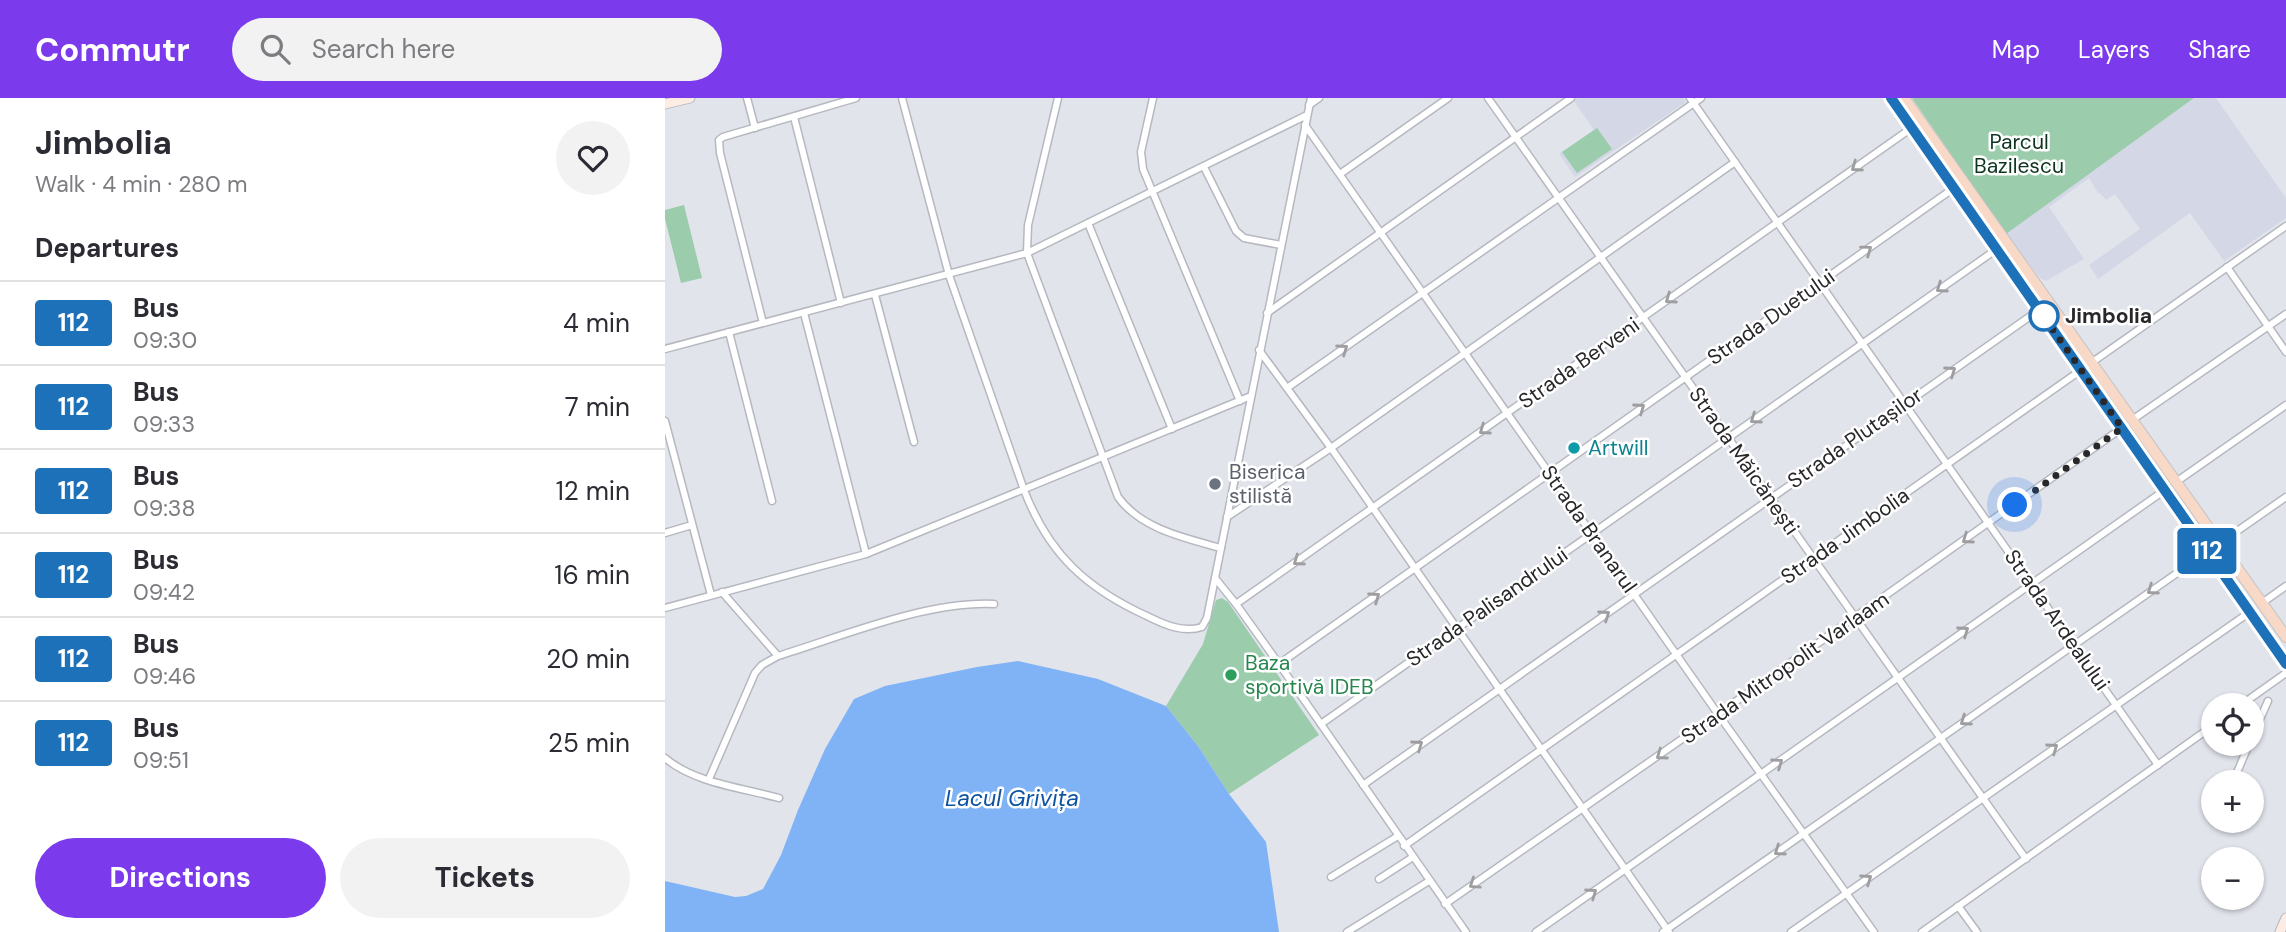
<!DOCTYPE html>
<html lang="en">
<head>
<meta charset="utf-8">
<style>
	:root { --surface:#fff; --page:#f2f2f3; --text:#2b2b33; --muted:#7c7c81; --line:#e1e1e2; --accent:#7c3aed }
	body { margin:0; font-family:"DM Sans",sans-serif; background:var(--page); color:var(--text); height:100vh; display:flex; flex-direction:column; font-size:26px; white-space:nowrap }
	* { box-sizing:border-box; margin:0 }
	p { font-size:23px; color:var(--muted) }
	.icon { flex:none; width:38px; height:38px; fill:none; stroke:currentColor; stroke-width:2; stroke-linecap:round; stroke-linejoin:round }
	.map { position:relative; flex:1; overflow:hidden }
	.panel { display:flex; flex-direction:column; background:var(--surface); width:665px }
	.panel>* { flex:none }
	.badge { padding:0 14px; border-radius:5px; font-size:24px; line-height:46px }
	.controls { position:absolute; left:1536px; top:595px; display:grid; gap:14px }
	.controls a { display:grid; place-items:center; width:63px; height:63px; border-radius:50%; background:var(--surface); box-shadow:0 2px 5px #0004; font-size:35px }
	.you { position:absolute; width:35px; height:35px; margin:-18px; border:5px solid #fff; border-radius:50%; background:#1a73e8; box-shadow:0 0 0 10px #1a73e833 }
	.map>.badge { position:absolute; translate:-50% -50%; box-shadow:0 0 0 4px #fff }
	h2 { padding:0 35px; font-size:26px; line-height:63px }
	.round { display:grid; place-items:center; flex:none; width:74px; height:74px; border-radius:37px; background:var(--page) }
	.head { display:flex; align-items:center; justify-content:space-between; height:119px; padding:0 35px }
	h1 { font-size:33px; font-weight:700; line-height:52px }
	.action { display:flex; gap:14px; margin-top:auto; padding:14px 35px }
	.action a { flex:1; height:80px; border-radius:42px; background:var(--accent); color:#fff; font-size:28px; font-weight:700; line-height:80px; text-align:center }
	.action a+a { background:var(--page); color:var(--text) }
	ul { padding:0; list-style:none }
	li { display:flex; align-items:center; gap:21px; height:84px; padding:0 35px; border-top:2px solid var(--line) }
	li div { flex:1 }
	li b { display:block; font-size:26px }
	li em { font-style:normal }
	li .badge { min-width:77px; font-weight:700; text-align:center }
	header { display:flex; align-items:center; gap:42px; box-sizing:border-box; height:98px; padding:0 35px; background:var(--accent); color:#fff }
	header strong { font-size:33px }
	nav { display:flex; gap:38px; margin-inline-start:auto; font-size:24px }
	.search { width:490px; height:63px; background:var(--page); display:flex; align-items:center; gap:18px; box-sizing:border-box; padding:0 24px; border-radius:38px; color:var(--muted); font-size:26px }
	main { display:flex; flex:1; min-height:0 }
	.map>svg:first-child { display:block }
	.built { fill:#d4d7e6 }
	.green { fill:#9bccac }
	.water { fill:#80b3f6 }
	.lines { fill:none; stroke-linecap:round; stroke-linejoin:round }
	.street-casing { stroke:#b6b8c0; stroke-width:9 }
	.secondary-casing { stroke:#b6b8c0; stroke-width:11 }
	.primary-casing { stroke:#c3c3c4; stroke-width:12 }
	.street { stroke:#fff; stroke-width:6 }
	.secondary { stroke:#fcece3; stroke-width:9 }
	.primary { stroke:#f8d9c8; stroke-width:10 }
	.oneway { stroke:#9e9ea0 }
	.line-casing { stroke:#fff; stroke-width:16 }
	.line { stroke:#1d71b8; stroke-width:10 }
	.walk { stroke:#28282b; stroke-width:7; stroke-dasharray:0 12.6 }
	.stop-dot { fill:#fff; stroke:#1d71b8; stroke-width:3.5 }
	.culture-dot { fill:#0f9aa8; stroke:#fff; stroke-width:2.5 }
	.worship-dot { fill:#6b7280; stroke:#fff; stroke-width:2.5 }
	.leisure-dot { fill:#2e9e5b; stroke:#fff; stroke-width:2.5 }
	.labels { text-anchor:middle; stroke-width:5; stroke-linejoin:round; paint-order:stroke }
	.park-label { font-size:21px; fill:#0e331f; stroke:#fff }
	.stop-label { font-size:21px; font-weight:bold; fill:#28282b; stroke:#fff; text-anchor:start }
	.street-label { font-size:21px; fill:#28282b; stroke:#fff }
	.culture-label { font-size:21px; fill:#0d838f; stroke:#fff; text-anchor:start }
	.worship-label { font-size:21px; fill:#5b616d; stroke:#fff; text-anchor:start }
	.leisure-label { font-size:21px; fill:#27864d; stroke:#fff; text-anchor:start }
	.water-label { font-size:23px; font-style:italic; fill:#0e53a1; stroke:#fff }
</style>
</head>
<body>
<header>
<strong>Commutr</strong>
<div class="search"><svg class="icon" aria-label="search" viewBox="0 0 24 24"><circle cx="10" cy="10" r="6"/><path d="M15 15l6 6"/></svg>Search here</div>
<nav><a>Map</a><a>Layers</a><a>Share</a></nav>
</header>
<main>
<section class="panel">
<div class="head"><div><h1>Jimbolia</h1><p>Walk · 4 min · 280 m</p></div><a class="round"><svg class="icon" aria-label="heart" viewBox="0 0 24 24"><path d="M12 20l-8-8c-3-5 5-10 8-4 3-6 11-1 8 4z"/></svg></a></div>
<h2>Departures</h2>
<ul>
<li><span class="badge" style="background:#1d71b8;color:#fff">112</span><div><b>Bus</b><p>09:30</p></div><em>4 min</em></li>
<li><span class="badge" style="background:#1d71b8;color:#fff">112</span><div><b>Bus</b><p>09:33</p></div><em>7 min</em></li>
<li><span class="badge" style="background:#1d71b8;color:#fff">112</span><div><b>Bus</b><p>09:38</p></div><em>12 min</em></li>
<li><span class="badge" style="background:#1d71b8;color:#fff">112</span><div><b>Bus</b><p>09:42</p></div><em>16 min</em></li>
<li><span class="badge" style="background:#1d71b8;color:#fff">112</span><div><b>Bus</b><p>09:46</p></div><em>20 min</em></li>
<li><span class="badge" style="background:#1d71b8;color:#fff">112</span><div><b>Bus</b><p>09:51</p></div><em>25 min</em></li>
</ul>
<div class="action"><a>Directions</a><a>Tickets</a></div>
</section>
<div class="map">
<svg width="1621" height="834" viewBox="0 0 1621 834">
	<rect width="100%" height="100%" fill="#e2e4ec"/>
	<!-- built -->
	<g class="built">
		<polygon points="913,0 1018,0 1021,4 910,79 894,56 929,32 909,3"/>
		<polygon points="1529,0 1551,0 1621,100 1621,120 1559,163 1525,115 1433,181 1424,167 1475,131 1450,96 1441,102 1435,95 1433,95 1424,80 1384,109 1419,161 1381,183 1375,180 1341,136"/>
	</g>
	<!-- green -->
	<g class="green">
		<polygon points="1247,0 1529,0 1341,136"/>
		<polygon points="932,30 947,51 912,75 897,54"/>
		<polygon points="19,107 37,180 16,185 0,121 0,112"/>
		<polygon points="557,500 563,504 654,637 564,696 533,648 501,608 538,546 551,502"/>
	</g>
	<!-- water -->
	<polygon class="water" points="353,563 433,581 501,608 533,648 564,696 601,744 614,834 0,834 0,783 70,799 81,798 98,791 116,757 133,712 160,651 189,601 220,588 312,569"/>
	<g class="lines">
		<!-- street casing -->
		<g class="street-casing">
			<g id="street">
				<polyline points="82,0 90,30"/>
				<path d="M 237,0 L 284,177 L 359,392 C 384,457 422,491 484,519 C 500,527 519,535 537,529 L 542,520 L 646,0"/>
				<path d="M 393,0 L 363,127 L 362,155 L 453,399 C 476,431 520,440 556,450"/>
				<polyline points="488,0 476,54 478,71 575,303"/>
				<polyline points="823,0 1361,761"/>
				<polyline points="1025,0 1493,667"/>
				<polyline points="644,7 654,0"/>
				<polyline points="129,19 176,205"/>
				<polyline points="640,27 1053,616 1209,834"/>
				<polyline points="539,69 571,133 579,140 616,147"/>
				<polyline points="675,76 783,0"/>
				<polyline points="423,125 507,331"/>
				<polyline points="1562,169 1621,254"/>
				<polyline points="210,197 249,344"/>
				<polyline points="139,215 201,456"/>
				<polyline points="602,215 906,0"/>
				<polyline points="98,225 55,55 54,42 58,39 191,0"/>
				<polyline points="64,234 107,403"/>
				<polyline points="0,251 362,155 642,17"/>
				<polyline points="594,252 666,350 1004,834"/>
				<polyline points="622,290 1036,0"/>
				<polyline points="1467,322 1621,216"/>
				<polyline points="0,323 46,497"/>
				<polyline points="1511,384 1621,307"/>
				<polyline points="562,419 666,350 1070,64"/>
				<polyline points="0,435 27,427"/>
				<polyline points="550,480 571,506 614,566 801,834"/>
				<path d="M 57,494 L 113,558 C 178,538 261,503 329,506"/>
				<polyline points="1597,505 1621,488"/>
				<polyline points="571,506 1248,29"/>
				<polyline points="0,510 201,456 586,298"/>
				<polyline points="614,566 1289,90"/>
				<polyline points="1576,607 1621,575"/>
				<polyline points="656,626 1332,151"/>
				<polyline points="1587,639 1603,603"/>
				<path d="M 0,660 C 29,685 78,690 114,700"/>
				<polyline points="44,681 90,575 97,567 113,558"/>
				<polyline points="1568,684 1584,646"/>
				<polyline points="698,687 1374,212"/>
				<polyline points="739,748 1621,128"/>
				<polyline points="666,779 733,738"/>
				<polyline points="714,781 748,759"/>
				<polyline points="780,806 1053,616 1457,330"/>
				<polyline points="1293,808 1312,834"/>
				<polyline points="682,834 764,783"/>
				<polyline points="871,834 1500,392"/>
				<polyline points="998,834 1621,399"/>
				<polyline points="1126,834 1585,514"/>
				<polyline points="1257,834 1549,627"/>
			</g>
		</g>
		<!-- secondary casing -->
		<g class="secondary-casing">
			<g id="secondary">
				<polyline points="0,6 25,0"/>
				<polyline points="1615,834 1621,820"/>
			</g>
		</g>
		<!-- primary casing -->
		<g class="primary-casing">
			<g id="primary">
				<polyline points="1226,0 1621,566"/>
				<polyline points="1239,0 1621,539"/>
			</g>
		</g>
		<!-- street -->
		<use href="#street" class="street"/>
		<!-- secondary -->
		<use href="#secondary" class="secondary"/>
		<!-- primary -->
		<use href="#primary" class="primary"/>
	</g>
	<!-- one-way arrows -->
	<defs><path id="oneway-chevron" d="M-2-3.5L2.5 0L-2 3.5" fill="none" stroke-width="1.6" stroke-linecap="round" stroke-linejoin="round" transform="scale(1.75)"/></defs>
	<g class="oneway">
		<use href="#oneway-chevron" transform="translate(1191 69) rotate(145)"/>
		<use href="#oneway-chevron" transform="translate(1202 152) rotate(-36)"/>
		<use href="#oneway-chevron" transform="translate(1276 190) rotate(145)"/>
		<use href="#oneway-chevron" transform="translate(1005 201) rotate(145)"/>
		<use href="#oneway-chevron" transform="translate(678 251) rotate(-35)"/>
		<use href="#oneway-chevron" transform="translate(1286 273) rotate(-35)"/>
		<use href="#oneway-chevron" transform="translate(975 310) rotate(-35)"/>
		<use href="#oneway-chevron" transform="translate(1090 321) rotate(145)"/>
		<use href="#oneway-chevron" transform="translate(819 332) rotate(145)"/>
		<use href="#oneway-chevron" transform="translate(1302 441) rotate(145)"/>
		<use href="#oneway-chevron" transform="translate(633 463) rotate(145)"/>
		<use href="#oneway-chevron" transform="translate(1487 492) rotate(145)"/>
		<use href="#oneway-chevron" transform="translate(710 499) rotate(-35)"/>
		<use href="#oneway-chevron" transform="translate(940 517) rotate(-35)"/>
		<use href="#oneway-chevron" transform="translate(1299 533) rotate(-35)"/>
		<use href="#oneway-chevron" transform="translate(1300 623) rotate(145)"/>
		<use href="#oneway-chevron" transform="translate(753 647) rotate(-35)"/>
		<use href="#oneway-chevron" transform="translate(1388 650) rotate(-35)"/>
		<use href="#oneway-chevron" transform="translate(996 657) rotate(145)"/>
		<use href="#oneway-chevron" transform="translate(1113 665) rotate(-35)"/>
		<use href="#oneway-chevron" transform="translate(1114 753) rotate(145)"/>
		<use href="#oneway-chevron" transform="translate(1202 781) rotate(-35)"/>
		<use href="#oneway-chevron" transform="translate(809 786) rotate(146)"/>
		<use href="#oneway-chevron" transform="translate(927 795) rotate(-35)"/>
	</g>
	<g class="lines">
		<!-- line casing -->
		<g class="line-casing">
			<polyline id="line" points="1226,0 1621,566"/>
		</g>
		<!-- line -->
		<use href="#line" class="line"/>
		<!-- walk -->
		<polyline class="walk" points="1350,407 1457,330 1374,212 1379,218"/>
	</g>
	<!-- markers -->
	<circle class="stop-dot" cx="1379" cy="218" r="14"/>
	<circle class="culture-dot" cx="909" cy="350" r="7"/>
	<circle class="worship-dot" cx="550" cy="386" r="7"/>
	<circle class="leisure-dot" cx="566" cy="577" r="7"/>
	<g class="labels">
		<!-- park labels -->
		<g class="park-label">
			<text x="1354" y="51">Parcul<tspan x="1354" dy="24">Bazilescu</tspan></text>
		</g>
		<!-- stop labels -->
		<g class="stop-label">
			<text x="1400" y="225">Jimbolia</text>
		</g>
		<!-- street labels -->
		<g class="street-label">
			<text transform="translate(1106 219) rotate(-35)" y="7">Strada Duetului</text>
			<text transform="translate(914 265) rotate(-35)" y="7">Strada Berveni</text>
			<text transform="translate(1190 340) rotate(-35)" y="7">Strada Plutașilor</text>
			<text transform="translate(1079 363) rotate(55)" y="7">Strada Măicănești</text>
			<text transform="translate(924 431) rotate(55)" y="7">Strada Branarul</text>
			<text transform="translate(1180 438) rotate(-35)" y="7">Strada Jimbolia</text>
			<text transform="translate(822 509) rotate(-35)" y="7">Strada Palisandrului</text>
			<text transform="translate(1392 522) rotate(55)" y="7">Strada Ardealului</text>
			<text transform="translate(1120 570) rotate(-35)" y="7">Strada Mitropolit Varlaam</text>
		</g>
		<!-- culture labels -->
		<g class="culture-label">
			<text x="923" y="357">Artwill</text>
		</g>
		<!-- worship labels -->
		<g class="worship-label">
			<text x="564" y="381">Biserica<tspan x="564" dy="24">stilistă</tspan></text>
		</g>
		<!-- leisure labels -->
		<g class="leisure-label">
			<text x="580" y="572">Baza<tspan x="580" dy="24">sportivă IDEB</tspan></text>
		</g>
		<!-- water labels -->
		<g class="water-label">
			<text x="347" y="708">Lacul Grivița</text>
		</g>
	</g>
</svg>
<div class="controls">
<a><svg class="icon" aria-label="locate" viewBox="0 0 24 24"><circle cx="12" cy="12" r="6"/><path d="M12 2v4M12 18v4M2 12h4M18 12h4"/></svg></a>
<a>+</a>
<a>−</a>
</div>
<div class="you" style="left:1350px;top:407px"></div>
<b class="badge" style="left:1542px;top:453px;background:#1d71b8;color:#fff">112</b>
</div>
</main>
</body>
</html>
